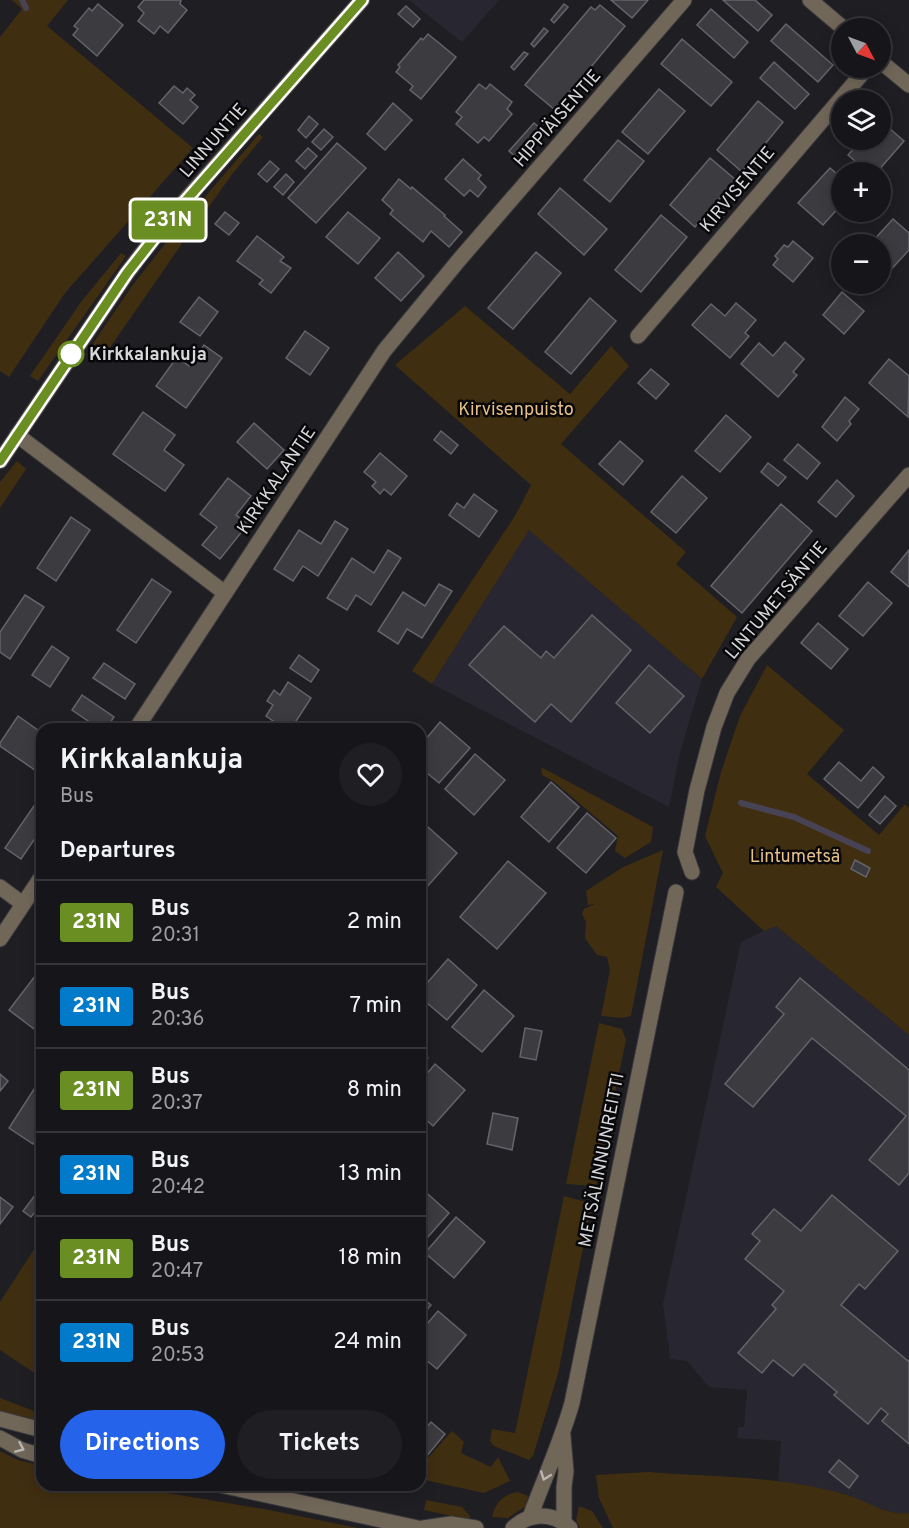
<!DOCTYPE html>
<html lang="en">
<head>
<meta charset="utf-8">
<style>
	:root { --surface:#16161a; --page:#1f1f23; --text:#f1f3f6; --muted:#9e9fa2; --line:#353539; --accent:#2563eb }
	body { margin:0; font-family:Overpass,sans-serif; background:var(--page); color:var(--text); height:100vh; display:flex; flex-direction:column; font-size:22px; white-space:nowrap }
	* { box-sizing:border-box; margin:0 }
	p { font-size:20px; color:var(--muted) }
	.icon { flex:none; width:33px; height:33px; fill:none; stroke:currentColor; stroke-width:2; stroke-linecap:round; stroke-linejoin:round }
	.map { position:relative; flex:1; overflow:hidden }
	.sheet { position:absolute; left:36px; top:723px; width:390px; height:768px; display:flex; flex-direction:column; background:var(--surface); border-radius:18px; box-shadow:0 3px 15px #0003,0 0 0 2px var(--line) }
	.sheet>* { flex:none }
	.badge { padding:0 12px; border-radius:4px; font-size:21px; line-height:39px }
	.needle { width:39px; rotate:131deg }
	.controls { position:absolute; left:831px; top:18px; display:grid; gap:12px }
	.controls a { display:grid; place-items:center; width:60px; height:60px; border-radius:50%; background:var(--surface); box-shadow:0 3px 15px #0003,0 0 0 2px var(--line); font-size:30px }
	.map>.badge { position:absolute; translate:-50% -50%; box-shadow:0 0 0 3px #fff }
	h2 { padding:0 24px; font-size:22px; line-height:54px }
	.round { display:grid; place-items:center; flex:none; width:63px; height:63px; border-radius:32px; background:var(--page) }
	.overview { display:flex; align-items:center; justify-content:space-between; height:102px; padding:0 24px }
	h1 { font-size:28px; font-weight:700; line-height:45px }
	.button { display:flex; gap:12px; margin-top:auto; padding:12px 24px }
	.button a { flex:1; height:69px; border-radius:36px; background:var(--accent); color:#fff; font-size:24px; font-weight:700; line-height:69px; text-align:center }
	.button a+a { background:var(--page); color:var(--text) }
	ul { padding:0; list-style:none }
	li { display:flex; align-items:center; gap:18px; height:84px; padding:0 24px; border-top:2px solid var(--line) }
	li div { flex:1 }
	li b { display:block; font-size:22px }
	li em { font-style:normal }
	li .badge { min-width:66px; font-weight:700; text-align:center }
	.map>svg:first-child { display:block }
	.built { fill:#282630 }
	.green { fill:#402e11 }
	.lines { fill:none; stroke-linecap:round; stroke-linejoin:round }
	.stream { stroke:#474355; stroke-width:6 }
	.building { fill:#3b3b40; stroke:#65646b; stroke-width:1.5 }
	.minor-casing { stroke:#38383d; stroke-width:17 }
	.minor { stroke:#716759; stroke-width:15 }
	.oneway { stroke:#b9b6b4 }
	.line-casing { stroke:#fff; stroke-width:14 }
	.line { stroke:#6b8e23; stroke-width:9 }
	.stop-dot { fill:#fff; stroke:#6b8e23; stroke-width:3 }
	.labels { text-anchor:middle; stroke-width:5; stroke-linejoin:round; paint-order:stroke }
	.street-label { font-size:18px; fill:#d8d8db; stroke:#08080a }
	.stop-label { font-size:18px; font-weight:bold; fill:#d8d8db; stroke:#08080a; text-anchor:start }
	.park-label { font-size:18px; fill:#e7bf87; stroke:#08080a }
</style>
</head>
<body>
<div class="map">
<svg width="909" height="1528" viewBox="0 0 909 1528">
	<rect width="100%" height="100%" fill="#1e1e23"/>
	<!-- built -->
	<g class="built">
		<polygon points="409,0 499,0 462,42"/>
		<polygon points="529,529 702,679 680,752 669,807 432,684"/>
		<polygon points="775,925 909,1035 909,1513 897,1514 866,1504 846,1494 778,1482 781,1441 737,1438 738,1427 744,1427 747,1390 709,1387 687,1361 670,1359 663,1304 741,942"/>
	</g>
	<!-- green -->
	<g class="green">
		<polygon points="12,0 68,0 47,26 193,148 65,293 9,377 0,371 0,37 22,9"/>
		<polygon points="259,134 263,137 233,173 196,225 192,226 185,220"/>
		<polygon points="172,235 181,242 181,245 107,352 92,345 132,286"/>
		<polygon points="121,253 126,256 38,381 30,376 81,302"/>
		<polygon points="465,306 570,394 611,346 629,366 561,444 686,552 676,564 737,617 702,679 529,530 432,684 412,671 515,516 531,485 395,365"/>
		<polygon points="17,461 26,469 0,508 0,482"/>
		<polygon points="767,665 844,730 807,774 879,835 905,804 909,808 909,1035 776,926 764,931 716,887 723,873 705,836 721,772 740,716"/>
		<polygon points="541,767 653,827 651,842 625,858 615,851 618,836 553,781 542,775"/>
		<polygon points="663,850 631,1016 622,1018 601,1016 610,970 607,957 597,955 585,938 586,922 582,914 584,909 595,904 588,905 586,891 623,867"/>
		<polygon points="599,1023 622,1029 626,1040 596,1186 566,1184"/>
		<polygon points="564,1196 586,1202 591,1207 558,1374 533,1456 529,1460 494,1446 490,1441 492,1429 515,1433"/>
		<polygon points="42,1237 42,1378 0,1350 0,1302"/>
		<polygon points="0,1398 42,1414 42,1424 0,1411"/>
		<polygon points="452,1431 464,1442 461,1453 491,1467 498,1457 510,1481 484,1493 420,1479 420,1458 424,1462"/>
		<polygon points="0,1451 18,1460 42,1466 42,1485 120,1485 264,1509 358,1528 0,1528"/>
		<path d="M 648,1472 C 713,1477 781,1476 844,1494 C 867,1500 885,1516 909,1513 L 909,1528 L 613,1528 L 599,1498 L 596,1475 Z"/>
		<polygon points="270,1485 332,1485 331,1490 289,1489"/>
		<path d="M 517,1492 L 528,1496 L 526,1506 L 508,1518 L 492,1517 C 495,1503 503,1495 517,1492 Z"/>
		<polygon points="426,1500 462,1507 470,1516 470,1520 424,1510"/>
		<polygon points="579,1506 592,1511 603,1528 580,1528 576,1520"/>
	</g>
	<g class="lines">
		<!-- stream -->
		<g class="stream">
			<polyline points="22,0 26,8"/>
			<polyline points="741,803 794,817 868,851"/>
		</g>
	</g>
	<!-- building -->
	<g class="building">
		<polygon points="144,0 181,0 180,4 187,10 168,33 160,26 154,34 138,21 144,13 138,7"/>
		<polygon points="611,0 648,0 632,18"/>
		<polygon points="723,0 755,0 772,15 758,31"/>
		<polygon points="98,4 123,25 97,56 73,35 78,29 74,26 89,8 92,11"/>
		<polygon points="564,4 568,7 554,23 551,20"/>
		<polygon points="600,5 625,26 555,110 525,85 591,7 595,10"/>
		<polygon points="406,6 420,19 413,27 398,14"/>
		<polygon points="711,9 748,42 734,58 697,25"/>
		<polygon points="786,24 833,65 818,82 771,41"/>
		<polygon points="544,28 548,31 534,47 531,44"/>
		<polygon points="428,34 456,57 421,99 410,90 413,86 396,72 400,67 398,65 421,38 423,40"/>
		<polygon points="682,39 732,82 711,106 661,64"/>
		<polygon points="524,52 528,54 514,70 511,67"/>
		<polygon points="774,62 809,94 795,109 760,78"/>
		<polygon points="479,84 486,89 490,84 512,102 507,109 512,114 489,141 484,137 478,143 456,124 462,117 456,112"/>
		<polygon points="174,86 183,93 187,88 195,95 190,100 198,107 183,124 159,103"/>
		<polygon points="659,89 685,111 648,154 622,132"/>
		<polygon points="758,101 783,122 742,172 717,150"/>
		<polygon points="393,103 412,120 385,150 367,134"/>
		<polygon points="309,116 318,124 306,138 298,130"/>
		<polygon points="880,120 904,141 877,172 868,172 848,155 862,140 880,140"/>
		<polygon points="534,123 546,133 521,161 509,151"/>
		<polygon points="324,129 333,137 321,150 312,142"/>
		<polygon points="618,140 644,161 610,202 584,180"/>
		<polygon points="337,143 366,168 316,223 288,198"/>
		<polygon points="308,148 317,156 305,169 296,161"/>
		<polygon points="710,158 736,180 695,227 670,205"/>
		<polygon points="463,159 481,175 478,179 486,187 478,197 470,190 464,196 445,179"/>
		<polygon points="270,161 279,169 267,182 258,174"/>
		<polygon points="830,168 842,178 842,204 823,225 798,203"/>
		<polygon points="286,174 294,182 283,195 274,187"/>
		<polygon points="399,179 411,189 412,187 445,215 444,216 462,232 449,247 431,231 423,242 390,214 393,210 382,200"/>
		<polygon points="560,188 607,229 584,255 538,214"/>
		<polygon points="225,212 239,223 229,235 215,224"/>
		<polygon points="348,212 380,238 358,264 326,237"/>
		<polygon points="661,215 687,237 641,292 615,270"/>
		<polygon points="893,219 909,233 909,250 885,276 880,272 880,244 870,244"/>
		<polygon points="257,236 284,257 280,261 291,268 271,293 259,284 263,280 237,261"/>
		<polygon points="793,241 813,258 793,282 773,265 778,259 775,256 784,245 788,247"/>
		<polygon points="398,252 424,276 401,301 375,278"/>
		<polygon points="536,252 561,273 513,329 488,308"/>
		<polygon points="842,292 864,311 844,334 823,315"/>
		<polygon points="199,297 218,312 200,336 180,322"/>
		<polygon points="590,298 616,321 571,374 545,352"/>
		<polygon points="736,303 756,320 745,333 749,336 730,358 692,325 711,304 725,316"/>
		<polygon points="305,331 329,348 310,375 286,358"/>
		<polygon points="785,342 804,359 793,372 797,375 778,397 741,364 759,343 773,356"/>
		<polygon points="204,345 222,358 186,408 156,386 177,357 189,366"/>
		<polygon points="889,359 909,376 908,417 869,383"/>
		<polygon points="651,369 669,384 656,399 638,383"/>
		<polygon points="845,397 859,409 849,421 851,424 837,441 822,427"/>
		<polygon points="143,412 175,435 164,450 184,465 165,491 113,454"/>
		<polygon points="726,415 751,437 720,472 695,451"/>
		<polygon points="254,423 284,450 267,469 237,442"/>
		<polygon points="441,431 458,445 451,454 434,440"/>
		<polygon points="620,441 643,461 623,485 599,464"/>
		<polygon points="798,444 820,463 807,479 784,460"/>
		<polygon points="380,453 407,476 391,495 384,489 380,494 372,486 376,482 364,472"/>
		<polygon points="768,463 786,477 778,486 761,472"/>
		<polygon points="682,476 707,498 676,533 651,512"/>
		<polygon points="228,478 251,496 236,515 248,524 220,559 202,545 217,527 200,514"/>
		<polygon points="837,480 854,496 836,517 818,502"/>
		<polygon points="474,494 497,511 479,537 449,515 457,503 464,508"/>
		<polygon points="781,504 812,531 742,613 711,586"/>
		<polygon points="71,517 90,530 56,581 37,568"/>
		<polygon points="335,521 348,529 318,576 303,566 293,581 274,569 299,530 321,544"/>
		<polygon points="388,550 401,558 371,605 356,595 347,610 327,598 352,558 374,573"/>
		<polygon points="909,550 909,587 891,572"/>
		<polygon points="152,579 171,592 136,643 117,630"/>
		<polygon points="868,582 892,603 863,636 839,616"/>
		<polygon points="439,584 452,591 422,638 407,629 398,644 378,631 403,592 425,606"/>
		<polygon points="25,595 44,607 10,659 0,652 0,632"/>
		<polygon points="592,615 631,650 571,722 551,704 535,722 469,665 504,626 541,658 546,651 554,658"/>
		<polygon points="818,623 848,649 831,669 801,643"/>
		<polygon points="52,646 69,658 50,687 32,675"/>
		<polygon points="299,655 319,670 311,682 290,668"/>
		<polygon points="104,663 135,684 125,699 93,678"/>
		<polygon points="649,665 684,696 650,733 616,703"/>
		<polygon points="288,682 311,698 291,729 285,729 266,716 273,705 267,701 274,690 280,695"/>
		<polygon points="82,695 114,717 106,729 100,729 72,710"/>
		<polygon points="18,716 42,733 42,775 0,746 0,743"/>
		<polygon points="440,722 470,748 439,783 420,767 420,746"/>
		<polygon points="188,723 197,729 184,729"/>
		<polygon points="475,754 505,780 474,815 445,789"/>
		<polygon points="839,762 861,781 873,767 884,777 858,808 824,779"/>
		<polygon points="551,782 579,807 549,842 521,817"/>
		<polygon points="885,796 896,806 880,824 869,815"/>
		<polygon points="38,800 42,803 42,828 21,859 5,848"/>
		<polygon points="587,813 616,838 586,873 557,848"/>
		<polygon points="428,827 457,853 426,888 420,882 420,837"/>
		<polygon points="855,860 870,868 866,877 851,869"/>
		<polygon points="508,861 546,893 497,949 460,917"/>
		<polygon points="448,959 477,985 447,1020 420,997 420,991"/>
		<polygon points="42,967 42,1027 38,1032 9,1010"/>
		<polygon points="800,978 909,1070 909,1173 899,1185 869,1160 906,1116 812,1038 753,1107 725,1084 784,1014 776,1007"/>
		<polygon points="484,990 514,1016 482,1052 452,1027"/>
		<polygon points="525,1028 542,1031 536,1060 520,1057"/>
		<polygon points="420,1051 428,1058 420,1067"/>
		<polygon points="435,1064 465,1090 433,1126 420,1114 420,1082"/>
		<polygon points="0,1074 8,1081 0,1091"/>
		<polygon points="36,1086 42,1090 42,1131 33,1144 9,1128"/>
		<polygon points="493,1113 518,1118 512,1150 487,1144"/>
		<polygon points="42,1186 42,1203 31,1217 23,1211"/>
		<polygon points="420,1187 449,1213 420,1246"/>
		<polygon points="832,1195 898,1251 865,1289 859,1284 841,1305 908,1361 909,1360 909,1444 882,1421 888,1414 881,1408 868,1424 834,1395 837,1392 804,1364 793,1376 773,1360 762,1373 738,1353 776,1309 772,1305 784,1291 745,1259 760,1241 752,1234 774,1209 801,1231"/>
		<polygon points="0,1197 13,1207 0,1224"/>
		<polygon points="456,1217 485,1242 454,1278 425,1253"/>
		<polygon points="420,1296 431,1305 420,1318"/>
		<polygon points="438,1311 466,1335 437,1369 420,1355 420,1332"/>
		<polygon points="431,1422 445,1434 426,1457 420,1452 420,1435"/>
		<polygon points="839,1460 858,1476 849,1488 829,1472"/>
		<polygon points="345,1485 357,1487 356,1491 344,1489"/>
	</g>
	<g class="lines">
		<!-- minor casing -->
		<g class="minor-casing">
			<g id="minor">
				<polyline points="810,0 843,28"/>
				<polyline points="880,61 909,85"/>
				<polyline points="638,336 867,68"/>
				<polyline points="17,435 225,593"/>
				<polyline points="0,461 127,273 167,221 362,0"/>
				<polyline points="136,729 384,351 459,260 684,0"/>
				<polyline points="692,872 685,852 697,790 714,727 727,693 748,659 909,475"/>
				<polyline points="0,887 23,904"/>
				<polyline points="0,939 42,876"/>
				<polyline points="0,1419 42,1430"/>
				<polyline points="563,1436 566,1471 564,1487 564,1523"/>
				<polyline points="0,1438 22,1450 42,1456"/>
				<polyline points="220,1485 418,1528"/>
				<path d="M 530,1517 C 544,1479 561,1442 572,1403 L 676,892"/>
				<polyline points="423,1528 451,1524 476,1528"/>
				<path d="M 513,1528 C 530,1512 553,1512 570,1528"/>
			</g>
		</g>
		<!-- minor -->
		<use href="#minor" class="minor"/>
	</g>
	<!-- one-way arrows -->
	<defs><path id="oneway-chevron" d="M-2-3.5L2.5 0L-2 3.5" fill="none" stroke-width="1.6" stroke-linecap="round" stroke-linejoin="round" transform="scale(1.5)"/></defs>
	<g class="oneway">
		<use href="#oneway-chevron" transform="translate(20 1448) rotate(24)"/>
		<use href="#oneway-chevron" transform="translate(545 1476) rotate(110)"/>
	</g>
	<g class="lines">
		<!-- line casing -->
		<g class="line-casing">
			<polyline id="line" points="0,461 127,273 167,222 362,0"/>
		</g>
		<!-- line -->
		<use href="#line" class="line"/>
	</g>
	<!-- markers -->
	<circle class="stop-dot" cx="71" cy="354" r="12"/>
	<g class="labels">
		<!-- street labels -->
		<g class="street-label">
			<text transform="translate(557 118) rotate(-49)" y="6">HIPPIÄISENTIE</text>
			<text transform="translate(213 140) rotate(-49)" y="6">LINNUNTIE</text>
			<text transform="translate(737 189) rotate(-50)" y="6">KIRVISENTIE</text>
			<text transform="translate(276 480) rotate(-56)" y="6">KIRKKALANTIE</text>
			<text transform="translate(776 600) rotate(-50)" y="6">LINTUMETSÄNTIE</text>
			<text transform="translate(601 1160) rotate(-79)" y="6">METSÄLINNUNREITTI</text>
		</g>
		<!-- stop labels -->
		<g class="stop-label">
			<text x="89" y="360">Kirkkalankuja</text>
		</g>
		<!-- park labels -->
		<g class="park-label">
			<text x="516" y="415">Kirvisenpuisto</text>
			<text x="795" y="862">Lintumetsä</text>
		</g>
	</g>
</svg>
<div class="controls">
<a><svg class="needle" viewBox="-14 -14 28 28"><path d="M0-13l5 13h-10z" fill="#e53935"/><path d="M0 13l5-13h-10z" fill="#9e9fa2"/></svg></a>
<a><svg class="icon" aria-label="layers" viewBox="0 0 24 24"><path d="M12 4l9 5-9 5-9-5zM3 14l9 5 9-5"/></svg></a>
<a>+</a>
<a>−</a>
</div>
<b class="badge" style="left:168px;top:220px;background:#6b8e23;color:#fff">231N</b>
<section class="sheet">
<div class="overview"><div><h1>Kirkkalankuja</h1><p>Bus</p></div><a class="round"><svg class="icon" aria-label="heart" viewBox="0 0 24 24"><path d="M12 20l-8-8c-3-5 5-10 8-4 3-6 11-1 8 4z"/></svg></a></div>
<h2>Departures</h2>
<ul>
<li><span class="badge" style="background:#6b8e23;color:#fff">231N</span><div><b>Bus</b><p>20:31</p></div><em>2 min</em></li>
<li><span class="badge" style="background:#007ac9;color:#fff">231N</span><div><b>Bus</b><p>20:36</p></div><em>7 min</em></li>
<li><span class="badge" style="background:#6b8e23;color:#fff">231N</span><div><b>Bus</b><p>20:37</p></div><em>8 min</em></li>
<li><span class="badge" style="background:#007ac9;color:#fff">231N</span><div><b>Bus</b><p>20:42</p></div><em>13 min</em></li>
<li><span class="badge" style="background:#6b8e23;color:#fff">231N</span><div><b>Bus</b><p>20:47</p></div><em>18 min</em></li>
<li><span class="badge" style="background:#007ac9;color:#fff">231N</span><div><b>Bus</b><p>20:53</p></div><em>24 min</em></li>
</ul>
<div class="button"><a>Directions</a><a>Tickets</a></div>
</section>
</div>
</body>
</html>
